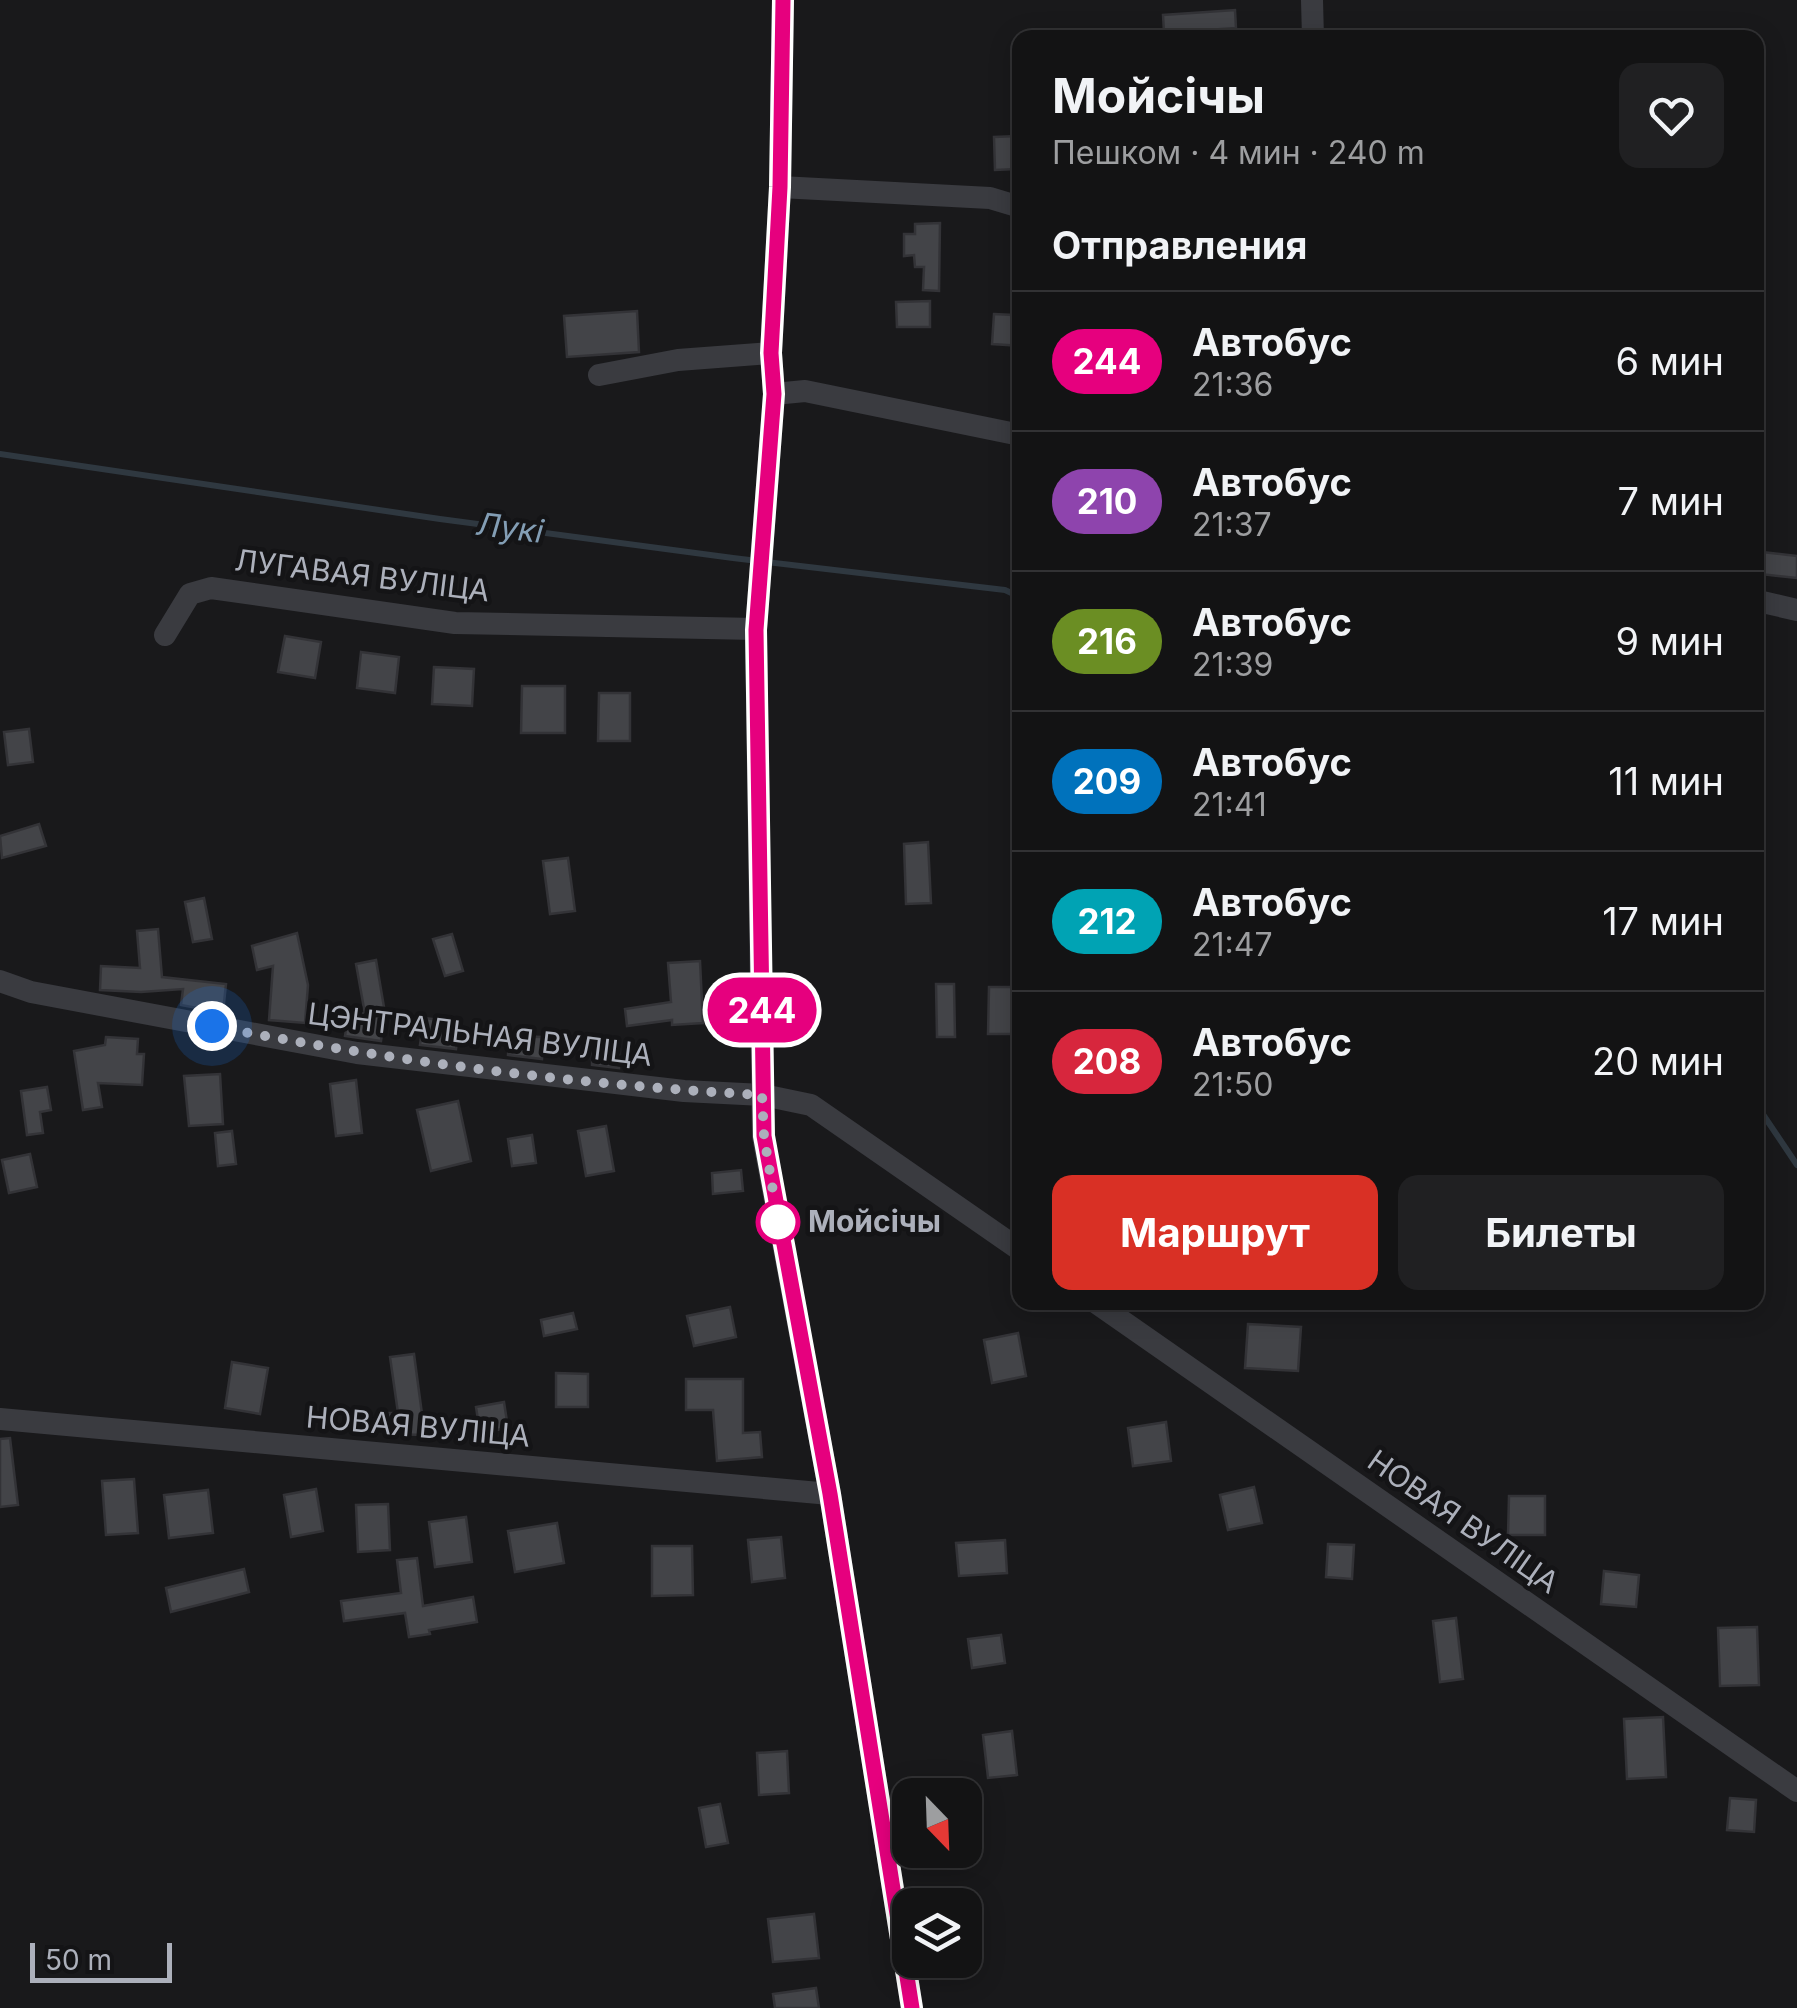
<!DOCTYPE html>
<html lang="ru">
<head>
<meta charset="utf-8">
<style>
	:root { --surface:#131314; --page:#202022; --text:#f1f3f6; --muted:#9d9ea0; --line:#323234; --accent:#d93025 }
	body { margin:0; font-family:Inter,sans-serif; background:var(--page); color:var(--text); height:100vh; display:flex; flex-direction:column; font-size:38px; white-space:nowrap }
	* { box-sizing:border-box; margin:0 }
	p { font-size:32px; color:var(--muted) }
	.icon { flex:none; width:55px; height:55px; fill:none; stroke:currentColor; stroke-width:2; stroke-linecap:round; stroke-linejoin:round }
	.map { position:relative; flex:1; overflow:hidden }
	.side { position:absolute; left:1012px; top:30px; width:752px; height:1280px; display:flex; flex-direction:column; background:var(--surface); border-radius:20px; box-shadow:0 5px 25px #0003,0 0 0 2px var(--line) }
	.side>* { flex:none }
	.badge { padding:0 20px; border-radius:32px; font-size:35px; line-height:65px }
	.needle { width:65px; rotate:157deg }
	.tools { position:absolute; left:892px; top:1778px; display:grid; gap:20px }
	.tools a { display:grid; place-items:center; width:90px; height:90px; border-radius:20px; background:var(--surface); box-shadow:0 5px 25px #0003,0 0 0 2px var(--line); font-size:50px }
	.scale { position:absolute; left:30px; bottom:25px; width:142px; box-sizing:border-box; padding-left:10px; border:5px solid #acb0bb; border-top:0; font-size:28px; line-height:35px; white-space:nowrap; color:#acb0bb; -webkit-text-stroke:8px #141416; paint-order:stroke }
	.you { position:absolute; width:50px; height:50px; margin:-25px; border:8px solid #fff; border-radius:50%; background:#1a73e8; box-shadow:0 0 0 15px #1a73e833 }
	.map>.badge { position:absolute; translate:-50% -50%; box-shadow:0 0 0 5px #fff }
	h2 { padding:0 40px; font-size:38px; line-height:90px }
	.round { display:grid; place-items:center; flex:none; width:105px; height:105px; border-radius:20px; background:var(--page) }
	.overview { display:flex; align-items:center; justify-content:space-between; height:170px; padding:0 40px }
	h1 { font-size:48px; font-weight:700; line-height:75px }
	.button { display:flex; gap:20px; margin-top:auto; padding:20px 40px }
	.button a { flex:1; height:115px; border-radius:20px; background:var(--accent); color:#fff; font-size:40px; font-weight:700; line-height:115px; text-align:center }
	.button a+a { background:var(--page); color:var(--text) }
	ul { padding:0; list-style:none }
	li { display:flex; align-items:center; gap:30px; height:140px; padding:0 40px; border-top:2px solid var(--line) }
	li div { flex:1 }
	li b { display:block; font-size:38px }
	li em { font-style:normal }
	li .badge { min-width:110px; font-weight:700; text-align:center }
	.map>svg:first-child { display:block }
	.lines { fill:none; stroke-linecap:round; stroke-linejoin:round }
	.stream { stroke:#2f3840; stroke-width:6 }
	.building { fill:#434448; stroke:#333337; stroke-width:2.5 }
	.minor { stroke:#3a3b40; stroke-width:22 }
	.line-casing { stroke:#fff; stroke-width:22 }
	.line { stroke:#e6007e; stroke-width:15 }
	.walk { stroke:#acb0bb; stroke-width:10; stroke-dasharray:0 18 }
	.stop-dot { fill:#fff; stroke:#e6007e; stroke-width:5 }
	.labels { text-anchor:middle; stroke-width:9; stroke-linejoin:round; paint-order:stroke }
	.street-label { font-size:30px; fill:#acb0bb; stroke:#141416 }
	.stop-label { font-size:30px; font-weight:bold; fill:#acb0bb; stroke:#141416; text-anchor:start }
	.water-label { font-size:32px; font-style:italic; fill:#839eb5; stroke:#141416 }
</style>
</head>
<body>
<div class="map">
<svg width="1797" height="2008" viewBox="0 0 1797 2008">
	<rect width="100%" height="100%" fill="#19191b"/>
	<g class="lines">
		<!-- stream -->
		<g class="stream">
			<polyline points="0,454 440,519 733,558 1005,590 1020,597"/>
			<polyline points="1758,1107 1797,1165"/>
		</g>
	</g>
	<!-- building -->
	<g class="building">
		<polygon points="1235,10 1236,28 1164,33 1163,15"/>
		<polygon points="1020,136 1020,169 995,170 994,137"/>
		<polygon points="940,223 939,291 923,290 924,267 915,267 914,255 904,256 904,234 915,234 915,224"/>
		<polygon points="930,301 930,327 897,327 896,302"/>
		<polygon points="637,311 639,352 567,357 564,316"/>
		<polygon points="994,314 1014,315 1013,330 1020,331 1020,346 992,344"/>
		<polygon points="1762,552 1797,556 1797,578 1760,574"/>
		<polygon points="285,636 321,642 315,678 278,672"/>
		<polygon points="361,652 399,657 395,693 357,688"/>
		<polygon points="434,667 474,669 472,706 432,704"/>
		<polygon points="522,686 565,686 565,733 521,733"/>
		<polygon points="599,693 630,693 630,741 598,741"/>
		<polygon points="29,729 33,762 8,765 4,732"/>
		<polygon points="39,824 46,846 2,858 0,836"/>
		<polygon points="928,842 931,903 906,904 904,844"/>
		<polygon points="568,858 575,911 550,914 543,861"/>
		<polygon points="204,898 212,939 193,942 185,902"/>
		<polygon points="158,929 162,977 226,984 223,1013 181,1005 183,989 141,992 100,990 101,966 140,968 137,931"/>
		<polygon points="297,933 308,985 305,1023 269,1020 273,966 257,970 252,946"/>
		<polygon points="452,934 463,971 445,976 433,939"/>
		<polygon points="376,960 385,1013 381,1041 345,1036 349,1012 365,1014 356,964"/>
		<polygon points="700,961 703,1023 672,1025 672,1020 627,1026 625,1009 671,1002 668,963"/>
		<polygon points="936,984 954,984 955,1037 937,1037"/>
		<polygon points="989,987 1013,987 1012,1034 988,1034"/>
		<polygon points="424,1018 459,1022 456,1049 420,1045"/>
		<polygon points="509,1036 543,1037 542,1059 508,1055"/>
		<polygon points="106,1037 138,1039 137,1054 144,1054 142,1085 98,1083 102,1107 83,1110 74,1051 105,1045"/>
		<polygon points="592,1048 619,1049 619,1068 592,1065"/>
		<polygon points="220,1074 223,1124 189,1126 184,1076"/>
		<polygon points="356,1080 362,1133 336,1136 330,1084"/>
		<polygon points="47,1087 51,1110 40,1112 43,1133 27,1135 21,1091"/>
		<polygon points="458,1101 471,1161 431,1171 417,1110"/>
		<polygon points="606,1126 614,1171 586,1176 578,1131"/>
		<polygon points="232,1131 236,1164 218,1166 215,1133"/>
		<polygon points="532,1135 536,1163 512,1166 508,1139"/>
		<polygon points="30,1154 37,1187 9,1193 2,1160"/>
		<polygon points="741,1170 743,1191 713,1194 712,1173"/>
		<polygon points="730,1307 736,1337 694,1346 687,1316"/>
		<polygon points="573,1313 577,1329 544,1336 541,1320"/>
		<polygon points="1248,1324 1301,1327 1298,1371 1245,1368"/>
		<polygon points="1018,1333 1026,1376 992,1383 984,1340"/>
		<polygon points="414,1354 422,1414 427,1414 426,1435 386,1434 386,1413 398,1413 390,1357"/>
		<polygon points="232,1362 268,1368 260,1414 225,1408"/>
		<polygon points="556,1373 588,1374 588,1407 556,1407"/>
		<polygon points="686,1379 743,1379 743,1433 760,1432 762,1457 717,1461 713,1410 686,1410"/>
		<polygon points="504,1402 508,1428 480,1433 476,1407"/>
		<polygon points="1166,1422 1171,1461 1133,1466 1128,1428"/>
		<polygon points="10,1438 18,1505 0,1507 0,1439"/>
		<polygon points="134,1479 138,1533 106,1535 102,1481"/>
		<polygon points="1254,1487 1262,1523 1228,1530 1220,1495"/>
		<polygon points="316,1489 323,1531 291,1537 284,1495"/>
		<polygon points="208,1490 213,1533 169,1538 164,1495"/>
		<polygon points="1509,1496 1545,1496 1545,1535 1508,1535"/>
		<polygon points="388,1504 390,1550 358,1552 356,1505"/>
		<polygon points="466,1517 472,1562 435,1567 429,1522"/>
		<polygon points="557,1523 564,1563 515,1572 508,1531"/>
		<polygon points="781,1537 785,1578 752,1582 748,1540"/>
		<polygon points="1005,1540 1007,1573 959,1576 956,1543"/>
		<polygon points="1328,1544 1354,1545 1352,1579 1326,1577"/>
		<polygon points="652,1546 692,1546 693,1595 652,1596"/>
		<polygon points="417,1558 423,1606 473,1597 477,1622 429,1630 430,1634 409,1637 405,1613 344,1621 341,1601 401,1593 397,1560"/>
		<polygon points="244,1569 249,1592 171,1612 166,1588"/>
		<polygon points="1604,1571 1639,1575 1636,1607 1601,1604"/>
		<polygon points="1456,1618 1463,1679 1440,1682 1433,1621"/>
		<polygon points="1757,1627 1759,1685 1720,1686 1718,1628"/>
		<polygon points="1001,1635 1005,1663 972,1668 968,1639"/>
		<polygon points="1663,1717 1666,1777 1627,1779 1624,1719"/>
		<polygon points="1012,1731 1017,1775 988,1778 983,1735"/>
		<polygon points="787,1751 789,1793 759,1795 757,1753"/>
		<polygon points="1730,1798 1756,1800 1754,1832 1727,1830"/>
		<polygon points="720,1804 728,1843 706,1847 699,1808"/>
		<polygon points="814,1914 819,1958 773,1962 768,1919"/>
		<polygon points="816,1988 819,2008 775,2008 773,1994"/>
	</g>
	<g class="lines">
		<!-- minor -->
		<g class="minor">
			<polyline points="783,0 780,187 771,353 774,394 756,629 763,1136 830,1494 912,2008"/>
			<polyline points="1312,0 1313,38"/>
			<polyline points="780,187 990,198 1020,207"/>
			<polyline points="599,375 678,360 771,353"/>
			<polyline points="774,394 805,391 1020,435"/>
			<polyline points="1758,601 1797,610"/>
			<polyline points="165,635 190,594 211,588 455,623 756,629"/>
			<polyline points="0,981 31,992 357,1053 684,1091 763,1095 811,1105 1020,1250"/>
			<polyline points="1095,1302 1797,1791"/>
			<polyline points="0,1419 830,1494"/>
		</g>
	</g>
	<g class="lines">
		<!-- line casing -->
		<g class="line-casing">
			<polyline id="line" points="783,0 780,187 771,353 774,394 756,630 764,1136 830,1494 912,2008"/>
		</g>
		<!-- line -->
		<use href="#line" class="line"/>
		<!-- walk -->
		<path class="walk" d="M 212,1026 C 393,1061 578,1085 762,1095 L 764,1136 L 778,1222"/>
	</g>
	<!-- markers -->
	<circle class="stop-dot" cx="778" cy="1222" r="20"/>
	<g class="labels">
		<!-- street labels -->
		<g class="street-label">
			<text transform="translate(362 576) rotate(7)" y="10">ЛУГАВАЯ ВУЛІЦА</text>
			<text transform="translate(480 1035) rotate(7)" y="10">ЦЭНТРАЛЬНАЯ ВУЛІЦА</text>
			<text transform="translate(418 1427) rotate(5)" y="10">НОВАЯ ВУЛІЦА</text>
			<text transform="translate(1463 1522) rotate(35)" y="10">НОВАЯ ВУЛІЦА</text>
		</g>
		<!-- stop labels -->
		<g class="stop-label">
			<text x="808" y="1232">Мойсічы</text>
		</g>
		<!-- water labels -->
		<g class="water-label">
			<text transform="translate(510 528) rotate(7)" y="11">Лукі</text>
		</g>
	</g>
</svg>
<div class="tools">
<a><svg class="needle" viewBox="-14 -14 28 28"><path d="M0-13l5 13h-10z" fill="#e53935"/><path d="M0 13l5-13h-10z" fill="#9d9ea0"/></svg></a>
<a><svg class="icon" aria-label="layers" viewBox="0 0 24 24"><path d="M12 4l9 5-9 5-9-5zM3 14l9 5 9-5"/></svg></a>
</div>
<div class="scale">50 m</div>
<div class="you" style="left:212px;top:1026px"></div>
<b class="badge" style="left:762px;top:1010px;background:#e6007e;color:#fff">244</b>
<section class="side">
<div class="overview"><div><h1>Мойсічы</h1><p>Пешком · 4 мин · 240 m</p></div><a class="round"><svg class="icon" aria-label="heart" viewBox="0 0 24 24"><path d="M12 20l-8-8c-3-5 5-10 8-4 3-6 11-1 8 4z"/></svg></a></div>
<h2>Отправления</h2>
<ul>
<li><span class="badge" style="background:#e6007e;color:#fff">244</span><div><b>Автобус</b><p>21:36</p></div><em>6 мин</em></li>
<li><span class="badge" style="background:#8e44ad;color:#fff">210</span><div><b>Автобус</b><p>21:37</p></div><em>7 мин</em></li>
<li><span class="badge" style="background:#6b8e23;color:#fff">216</span><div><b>Автобус</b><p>21:39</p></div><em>9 мин</em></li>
<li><span class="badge" style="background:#0072bc;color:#fff">209</span><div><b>Автобус</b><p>21:41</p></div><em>11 мин</em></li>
<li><span class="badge" style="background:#00a3b4;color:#fff">212</span><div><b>Автобус</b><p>21:47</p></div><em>17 мин</em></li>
<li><span class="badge" style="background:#d7263d;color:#fff">208</span><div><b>Автобус</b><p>21:50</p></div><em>20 мин</em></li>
</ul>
<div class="button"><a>Маршрут</a><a>Билеты</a></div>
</section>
</div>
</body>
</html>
